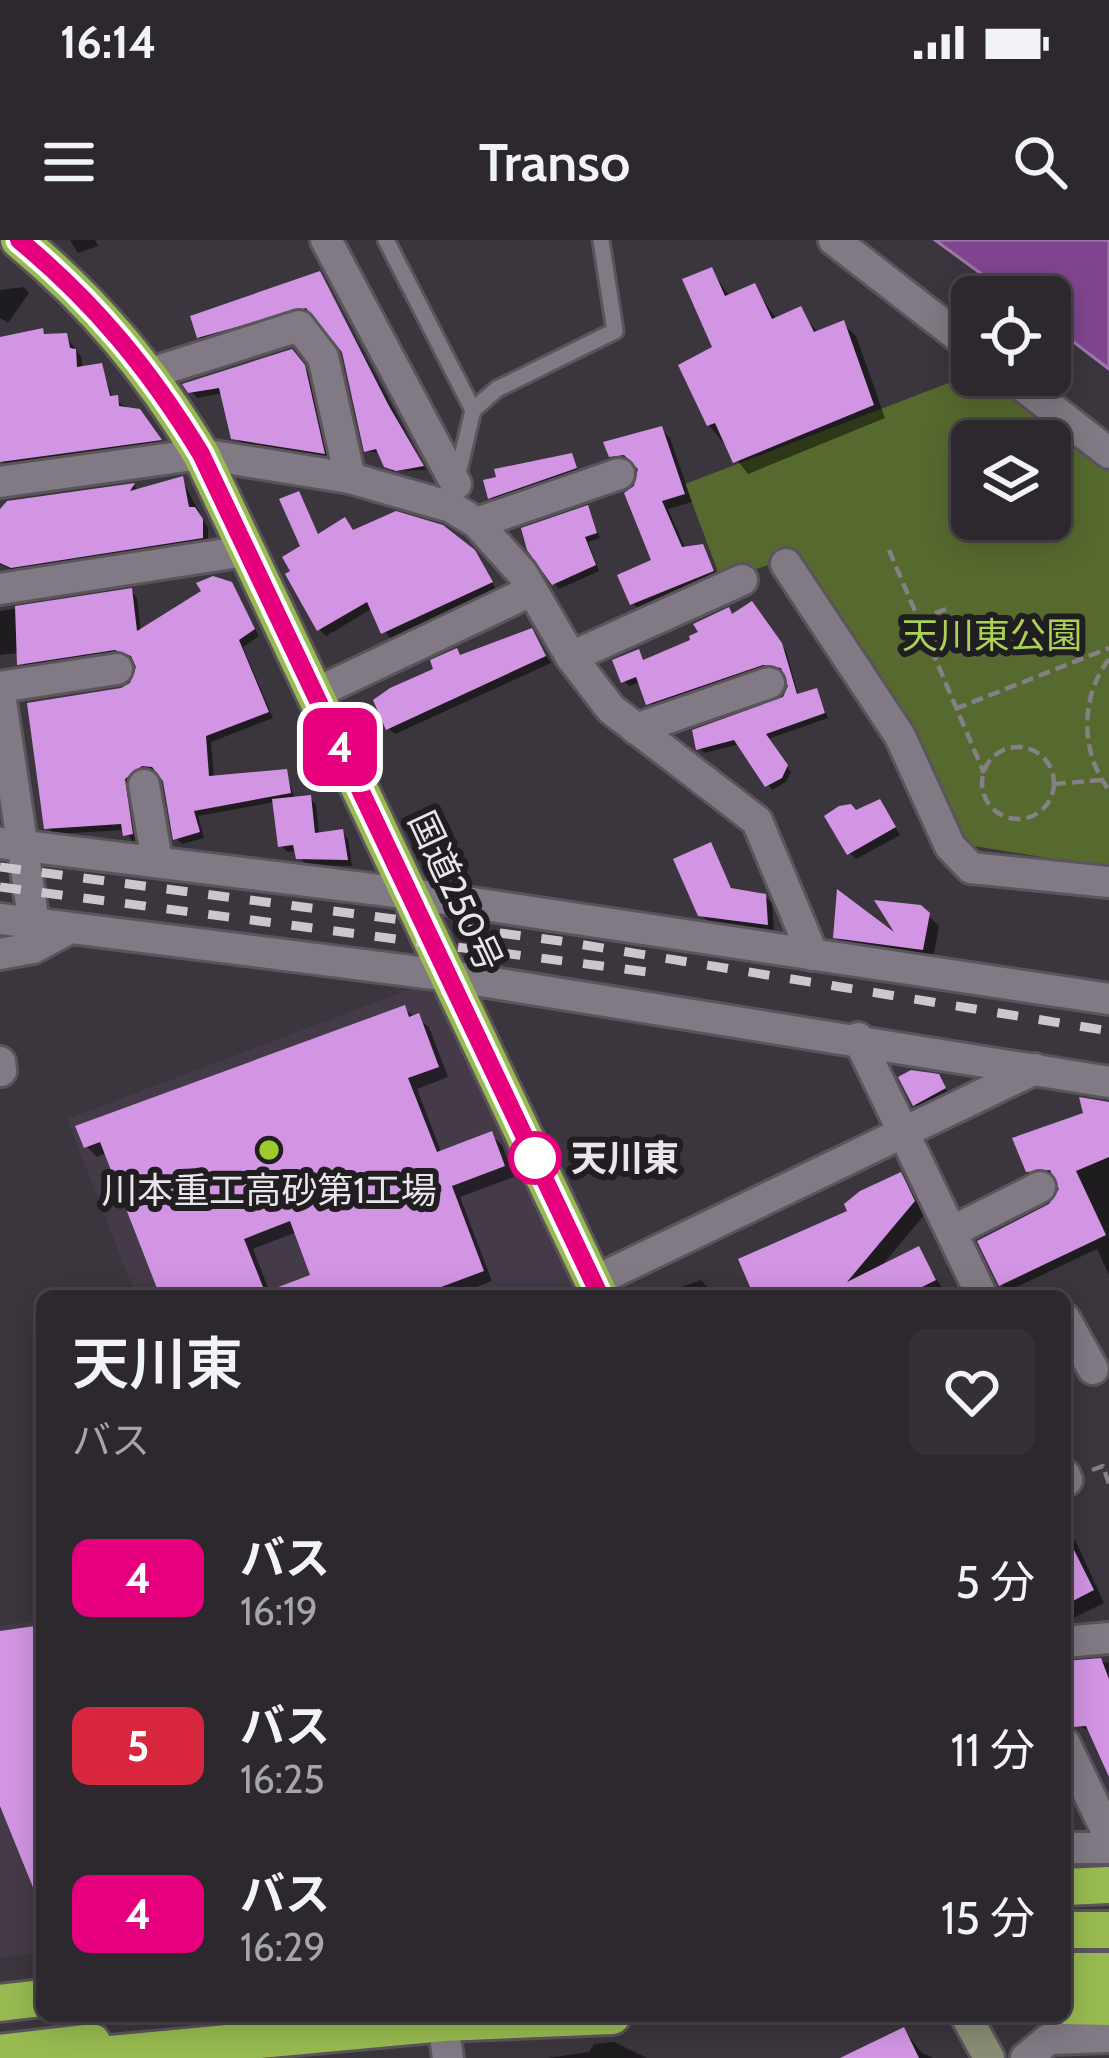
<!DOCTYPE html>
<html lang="ja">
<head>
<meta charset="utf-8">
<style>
	:root { --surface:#2c282e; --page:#343036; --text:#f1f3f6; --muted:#a6a6aa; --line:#48444a }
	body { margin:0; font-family:Cabin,"Noto Sans JP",sans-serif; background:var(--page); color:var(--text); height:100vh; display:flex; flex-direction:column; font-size:45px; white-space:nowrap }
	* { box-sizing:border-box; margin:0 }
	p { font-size:39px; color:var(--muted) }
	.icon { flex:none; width:66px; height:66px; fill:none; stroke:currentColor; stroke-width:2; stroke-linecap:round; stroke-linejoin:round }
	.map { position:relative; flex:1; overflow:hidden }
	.drawer { position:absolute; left:36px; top:1050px; width:1035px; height:732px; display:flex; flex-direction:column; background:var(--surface); border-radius:18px; box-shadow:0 6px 30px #0003,0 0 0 3px var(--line) }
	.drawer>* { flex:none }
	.badge { padding:0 24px; border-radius:18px; font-size:42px; line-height:78px }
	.fabs { position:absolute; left:951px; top:36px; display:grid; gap:24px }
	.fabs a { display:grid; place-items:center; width:120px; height:120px; border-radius:18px; background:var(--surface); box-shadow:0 6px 30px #0003,0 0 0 3px var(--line); font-size:60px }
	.map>.badge { position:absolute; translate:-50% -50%; box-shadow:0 0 0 6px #fff }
	.round { display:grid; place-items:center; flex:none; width:126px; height:126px; border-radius:18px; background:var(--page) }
	.overview { display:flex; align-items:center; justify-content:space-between; height:204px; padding:0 36px }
	h1 { font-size:57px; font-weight:600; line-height:90px }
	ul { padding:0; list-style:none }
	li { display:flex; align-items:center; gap:36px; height:168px; padding:0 36px }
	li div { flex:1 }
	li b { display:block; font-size:45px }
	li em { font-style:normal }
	li .badge { min-width:132px; font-weight:700; text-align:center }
	.status { display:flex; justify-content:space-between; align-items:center; height:84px; padding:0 60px; background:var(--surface); direction:ltr }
	.status svg { height:33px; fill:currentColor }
	header { display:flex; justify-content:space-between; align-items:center; height:156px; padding:0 36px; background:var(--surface); font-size:54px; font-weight:600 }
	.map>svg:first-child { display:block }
	.built { fill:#453a48 }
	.green { fill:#566a2f; fill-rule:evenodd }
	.water { fill:#7f468f; stroke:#9f76aa; stroke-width:3 }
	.shadow { fill:#0007; fill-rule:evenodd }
	.building { fill:#d295e4; fill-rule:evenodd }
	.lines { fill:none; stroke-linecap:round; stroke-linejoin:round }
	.lane-casing { stroke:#5a545b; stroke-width:21 }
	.street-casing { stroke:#5a545b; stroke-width:36 }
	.secondary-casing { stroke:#5a545b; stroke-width:36 }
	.highway-casing { stroke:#5a545b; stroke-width:42 }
	.path { stroke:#857f86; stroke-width:4.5; stroke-dasharray:12 6; stroke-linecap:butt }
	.lane { stroke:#817a84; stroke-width:15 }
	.street { stroke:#817a84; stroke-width:30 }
	.secondary { stroke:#888d74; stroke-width:30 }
	.highway { stroke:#98ba50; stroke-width:36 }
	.rail { stroke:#ccc7cd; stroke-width:9; stroke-dasharray:21 21; stroke-linecap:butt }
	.line-casing { stroke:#fff; stroke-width:27 }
	.line { stroke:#e6007e; stroke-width:18 }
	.poi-dot { fill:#9eca2e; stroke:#211e21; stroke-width:4.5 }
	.stop-dot { fill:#fff; stroke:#e6007e; stroke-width:6 }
	.labels { text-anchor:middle; stroke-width:12; stroke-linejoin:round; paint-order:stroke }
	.park-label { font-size:36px; fill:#aad255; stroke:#211e21 }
	.street-label { font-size:36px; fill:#e9e5ea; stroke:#211e21 }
	.stop-label { font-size:36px; font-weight:bold; fill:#e9e5ea; stroke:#211e21; text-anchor:start }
	.poi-label { font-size:36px; fill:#e9e5ea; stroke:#211e21 }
</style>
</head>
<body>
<div class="status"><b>16:14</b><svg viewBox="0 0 49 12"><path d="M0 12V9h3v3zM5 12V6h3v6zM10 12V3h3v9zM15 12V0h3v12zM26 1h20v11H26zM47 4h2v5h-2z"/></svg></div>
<header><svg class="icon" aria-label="menu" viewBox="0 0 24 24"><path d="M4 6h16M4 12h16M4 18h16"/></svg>Transo<svg class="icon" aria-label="search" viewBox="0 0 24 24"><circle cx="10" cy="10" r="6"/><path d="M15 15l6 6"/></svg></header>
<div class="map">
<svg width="1109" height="1818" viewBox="0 0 1109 1818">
	<rect width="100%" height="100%" fill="#3b353d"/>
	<!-- built -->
	<g class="built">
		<polygon points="432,741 579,1056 136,1056 67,879"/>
		<polygon points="42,1380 42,1713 0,1718 0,1386"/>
	</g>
	<!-- green -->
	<path class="green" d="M 972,134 L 998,135 L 1109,220 L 1109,628 L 968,605 L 920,498 L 870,418 L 794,317 L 721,340 L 685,244 ZM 972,201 L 1050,201 L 1050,279 L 972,279 Z"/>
	<!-- water -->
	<polygon class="water" points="935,0 1109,0 1109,129 1050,84 1050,57 1013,57"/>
	<!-- shadow -->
	<g class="shadow">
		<polygon points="70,0 95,0 98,6 78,13"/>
		<polygon points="711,30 730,57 755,47 777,80 800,70 818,93 843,84 856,96 885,178 748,234 709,185 716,109"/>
		<polygon points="324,40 426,230 392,231 381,213 367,211 344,111 320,77 300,71 204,101 199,96"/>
		<polygon points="24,47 29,53 8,83 0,78 0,50"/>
		<polygon points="42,91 48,97 66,96 82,118 82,129 101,126 113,159 146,179 165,206 8,227 0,220 0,100"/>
		<polygon points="297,118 310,134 328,218 240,204 223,153 197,158 191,151"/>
		<polygon points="661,189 670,198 692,262 668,269 686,310 702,307 720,340 641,371 633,363 655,321 637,248 641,228 635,222 620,224 612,215"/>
		<polygon points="571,216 581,235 497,264 490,257 499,239"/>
		<polygon points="182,240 208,288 208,303 19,333 0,324 0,272 9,263 134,246 140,252"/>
		<polygon points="298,254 320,296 359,304 470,308 496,349 390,399 373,368 326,396 320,390"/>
		<polygon points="587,269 600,298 588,302 599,331 559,349 554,343"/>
		<polygon points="231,344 259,396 243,407 273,478 211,502 214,538 286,532 295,560 310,558 316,565 319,595 342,592 348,599 352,626 305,625 297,611 287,612 281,605 275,562 198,576 204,598 182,604 176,598 166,539 149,531 130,546 137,600 132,601 125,590 54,594 47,587 140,427 124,415 26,430 19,413 0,415 0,371 131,351 137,358 141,392"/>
		<polygon points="757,370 786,411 799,457 816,451 828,478 768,499 791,532 786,542 772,550 740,504 704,513 699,508 778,463 792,446 787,432 769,428 653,468 641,442 629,446 624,441 638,413 645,422"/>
		<polygon points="531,392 551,423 395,494 388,488 462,418"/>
		<polygon points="880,562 900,595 856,619 850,613 856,573"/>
		<polygon points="710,606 734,652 765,656 772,663 774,690 708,681 701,674"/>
		<polygon points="920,668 939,686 933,719 847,707 836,697 904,704"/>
		<path d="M 404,769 L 429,787 L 448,837 L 417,849 L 442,914 L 491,895 L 502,905 L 514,937 L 460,957 L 492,1041 L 454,1056 L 164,1056 L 107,913 L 97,917 L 87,907 ZM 297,992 L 314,1036 L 270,1053 L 253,1009 Z"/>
		<polygon points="937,837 950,855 921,871 915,865"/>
		<polygon points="1109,865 1109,1035 1097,1009 1008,1051 1002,1045 1058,960 1060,938 1051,933 1035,937 1028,931"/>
		<polygon points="900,935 925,974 879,1029 918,1009 947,1056 757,1056"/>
		<polygon points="701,1040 715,1056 676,1056 674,1050"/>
		<polygon points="1065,1278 1104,1363 1065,1382"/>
		<polygon points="1100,1421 1109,1423 1109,1527 1091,1491 1076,1485 1065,1462 1065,1425"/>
		<polygon points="904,1790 922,1813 933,1818 847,1818"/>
		<polygon points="614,1802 647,1818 548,1818 589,1812 594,1804"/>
	</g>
	<!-- building -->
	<g class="building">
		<polygon points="712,27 725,56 755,43 772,79 801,66 814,92 844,80 874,165 733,223 715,183 707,186 678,125 712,107 682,39"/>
		<polygon points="320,31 389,166 424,226 396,231 384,227 376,209 364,212 342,112 306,68 197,98 190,76"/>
		<polygon points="43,88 44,94 67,93 70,108 76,109 77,127 102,123 110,156 118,155 119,166 140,169 162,200 0,222 0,97"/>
		<polygon points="292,109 305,125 325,214 231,199 219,148 188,153 182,144"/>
		<polygon points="662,186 685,254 662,261 682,307 703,304 714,331 630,365 617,335 651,320 624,253 634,246 638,229 624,215 609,217 603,202"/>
		<polygon points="572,213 577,228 488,259 483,240 496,237 494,229"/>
		<polygon points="183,236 189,267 195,267 203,279 203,298 11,328 0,323 0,269 7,261 135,243 130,251"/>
		<polygon points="299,251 318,294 345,277 353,290 396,271 443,285 475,310 493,342 381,394 367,362 317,391 285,334 290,331 282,317 300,306 279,259"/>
		<polygon points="588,265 597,293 585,297 596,325 552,345 527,310 521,288"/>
		<polygon points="213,336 232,342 255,389 239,400 269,472 206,496 209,536 287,529 291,553 194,571 200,592 173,600 163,541 152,527 142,526 125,539 133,594 123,596 121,584 44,589 27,463 121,448 130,443 136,427 131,416 115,410 17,425 15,366 132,348 137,391 201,351 196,343"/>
		<polygon points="752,361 782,403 797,454 817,448 825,473 766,494 788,525 782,538 765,547 734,500 696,510 692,490 783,457 788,446 781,428 763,425 646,465 636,437 621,443 612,420 639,409 643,420 690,400 689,396 698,392 693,384 729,367 732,374"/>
		<polygon points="532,388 546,416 386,490 373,460 390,448 433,429 430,420 457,408 460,415"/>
		<polygon points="311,555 315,593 343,589 348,620 296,619 293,605 278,607 272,559"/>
		<polygon points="880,559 896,587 847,615 824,576 839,566 851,564 856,570"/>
		<polygon points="711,602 731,648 766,654 768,685 698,676 673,619"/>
		<polygon points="837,649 894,692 874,660 921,665 930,673 923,710 833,698"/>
		<path d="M 405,765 L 409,777 L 419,773 L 439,827 L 408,838 L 437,912 L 492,891 L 505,926 L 452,946 L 484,1031 L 417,1056 L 160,1056 L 100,902 L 84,908 L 75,886 ZM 290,981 L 310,1035 L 265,1052 L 244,999 Z"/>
		<polygon points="911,830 939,834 946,848 913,866 898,837"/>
		<polygon points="1079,857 1109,862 1109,917 1076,931 1106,995 999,1046 977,1001 1049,964 1059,949 1050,930 1026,932 1012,898 1083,873"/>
		<polygon points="901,932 915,961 847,1042 919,1006 936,1040 904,1056 754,1056 738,1019 847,971 844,964 860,951"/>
		<polygon points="1065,1292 1094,1350 1065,1365"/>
		<polygon points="42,1385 42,1666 41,1667 0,1566 0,1391"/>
		<polygon points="1101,1418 1109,1439 1109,1537 1086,1486 1073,1487 1065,1470 1065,1421"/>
		<polygon points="904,1787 919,1818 840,1818"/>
	</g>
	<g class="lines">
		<!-- lane casing -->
		<g class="lane-casing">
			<g id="lane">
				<polyline points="386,0 473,170 457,238"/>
				<polyline points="473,170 497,149 615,91 601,0"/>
			</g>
		</g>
		<!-- street casing -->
		<g class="street-casing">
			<g id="street">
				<polyline points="326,0 456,244"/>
				<polyline points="834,0 972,107"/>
				<polyline points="151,133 299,86 323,117 350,238"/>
				<polyline points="1009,135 1109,213"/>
				<polyline points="0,242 201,214 350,238 451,267 477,283 522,333 571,417 611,469 757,581 813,715"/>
				<polyline points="477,283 619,234"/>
				<polyline points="786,324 900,496 950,606 971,628 1109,642"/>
				<polyline points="0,349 245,311"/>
				<polyline points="571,417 742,340"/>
				<polyline points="0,447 117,429"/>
				<polyline points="0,454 34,684"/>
				<polyline points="314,454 531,351"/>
				<polyline points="636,489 769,443"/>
				<polyline points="144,545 157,621"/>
				<polyline points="0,603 412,654 1109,759"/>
				<polyline points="0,679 450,736 1109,842"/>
				<polyline points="0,714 33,708 70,688"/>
				<polyline points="858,798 982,1056"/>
				<polyline points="0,822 1,831"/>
				<polyline points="951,992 1040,947"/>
				<polyline points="593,1042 1035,829"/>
				<polyline points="1065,1079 1093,1129"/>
				<polyline points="1065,1235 1067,1240"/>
				<polyline points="1065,1402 1109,1398"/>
				<polyline points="1065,1504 1109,1596"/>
				<polyline points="1065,1608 1109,1608"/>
				<polyline points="443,1783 448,1818"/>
				<polyline points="1026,1818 1049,1799 1109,1797"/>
			</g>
		</g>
		<!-- secondary casing -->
		<g class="secondary-casing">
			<polyline id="secondary" points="966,1776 989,1818"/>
		</g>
		<!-- highway casing -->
		<g class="highway-casing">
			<g id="highway">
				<path d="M 19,0 C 95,63 150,130 201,214 L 600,1056"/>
				<polyline points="1065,1647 1109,1645"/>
				<polyline points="1065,1690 1109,1690"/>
				<polyline points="1065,1731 1109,1731"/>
				<polyline points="0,1763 42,1758"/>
				<polyline points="1065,1766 1109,1767"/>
				<polyline points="0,1813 92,1802"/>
				<polyline points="67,1818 443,1783 612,1776"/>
			</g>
		</g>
		<!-- path -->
		<g class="path">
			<polyline points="889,310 984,533"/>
			<polyline points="918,380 946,369"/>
			<path d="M 1109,419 C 1080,457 1080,512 1109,550"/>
			<polyline points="955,469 1109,408"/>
			<circle cx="1018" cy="543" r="36"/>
			<polyline points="1054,544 1101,540"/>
			<polyline points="1092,1230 1103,1226 1109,1244"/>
		</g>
		<!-- lane -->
		<use href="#lane" class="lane"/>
		<!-- street -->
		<use href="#street" class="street"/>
		<!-- secondary -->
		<use href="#secondary" class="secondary"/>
		<!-- highway -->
		<use href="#highway" class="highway"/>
		<!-- rail -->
		<g class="rail">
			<polyline points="0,627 560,701 1109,791"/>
			<polyline points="0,647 647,732"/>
		</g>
	</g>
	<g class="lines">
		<!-- line casing -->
		<g class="line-casing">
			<path id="line" d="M 19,0 C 95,63 150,130 201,214 L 600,1056"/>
		</g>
		<!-- line -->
		<use href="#line" class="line"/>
	</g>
	<!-- markers -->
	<circle class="poi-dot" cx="269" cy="910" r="12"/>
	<circle class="stop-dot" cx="535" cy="918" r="24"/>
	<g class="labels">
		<!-- park labels -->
		<g class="park-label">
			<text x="992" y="408">天川東公園</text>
		</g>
		<!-- street labels -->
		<g class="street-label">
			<text transform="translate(456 651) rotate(65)" y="13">国道250号</text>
		</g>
		<!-- stop labels -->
		<g class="stop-label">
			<text x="571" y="931">天川東</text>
		</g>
		<!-- poi labels -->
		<g class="poi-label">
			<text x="269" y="963">川本重工高砂第1工場</text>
		</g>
	</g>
</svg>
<div class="fabs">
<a><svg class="icon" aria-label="locate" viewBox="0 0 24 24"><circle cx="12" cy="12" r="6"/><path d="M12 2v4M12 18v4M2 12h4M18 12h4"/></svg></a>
<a><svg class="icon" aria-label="layers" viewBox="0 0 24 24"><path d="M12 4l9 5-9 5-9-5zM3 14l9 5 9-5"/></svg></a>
</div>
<b class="badge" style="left:340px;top:507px;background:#e6007e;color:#fff">4</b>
<section class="drawer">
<div class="overview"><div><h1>天川東</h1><p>バス</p></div><a class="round"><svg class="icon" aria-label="heart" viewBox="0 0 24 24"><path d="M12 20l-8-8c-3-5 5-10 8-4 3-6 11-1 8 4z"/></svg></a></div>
<ul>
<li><span class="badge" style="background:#e6007e;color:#fff">4</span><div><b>バス</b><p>16:19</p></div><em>5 分</em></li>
<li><span class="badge" style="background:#d7263d;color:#fff">5</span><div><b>バス</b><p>16:25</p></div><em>11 分</em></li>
<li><span class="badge" style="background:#e6007e;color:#fff">4</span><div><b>バス</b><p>16:29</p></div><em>15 分</em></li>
</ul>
</section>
</div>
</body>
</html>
